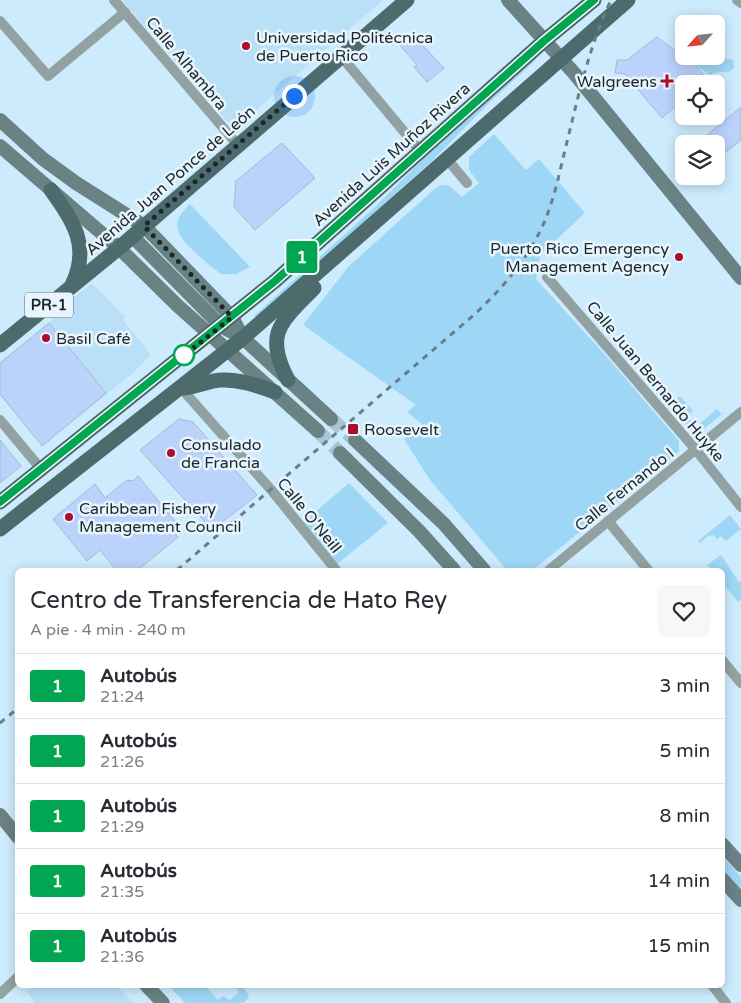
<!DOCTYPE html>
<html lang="es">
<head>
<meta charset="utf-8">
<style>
	:root { --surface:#fff; --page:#f7f7f7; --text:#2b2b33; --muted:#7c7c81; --line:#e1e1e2 }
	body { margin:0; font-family:"Varela Round",sans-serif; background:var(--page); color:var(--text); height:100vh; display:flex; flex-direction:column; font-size:19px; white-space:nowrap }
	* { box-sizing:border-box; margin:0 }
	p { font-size:16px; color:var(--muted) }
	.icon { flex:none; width:28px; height:28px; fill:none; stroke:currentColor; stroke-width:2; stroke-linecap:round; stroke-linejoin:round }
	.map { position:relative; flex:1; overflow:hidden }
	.sheet { position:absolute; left:15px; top:568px; width:710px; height:420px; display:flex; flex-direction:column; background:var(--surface); border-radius:8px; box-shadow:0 2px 12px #0003 }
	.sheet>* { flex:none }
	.badge { padding:0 10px; border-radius:4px; font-size:18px; line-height:32px }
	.needle { width:32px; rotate:243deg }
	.fabs { position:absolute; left:675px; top:15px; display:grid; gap:10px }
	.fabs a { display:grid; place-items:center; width:50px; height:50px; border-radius:8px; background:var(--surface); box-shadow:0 2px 12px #0003; font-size:25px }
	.you { position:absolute; width:25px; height:25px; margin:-12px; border:4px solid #fff; border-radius:50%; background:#1a73e8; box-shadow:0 0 0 8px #1a73e833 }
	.map>.badge { position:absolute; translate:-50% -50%; box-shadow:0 0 0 2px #fff }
	.round { display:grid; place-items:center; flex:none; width:52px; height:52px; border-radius:8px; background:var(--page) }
	.headline { display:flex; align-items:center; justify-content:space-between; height:85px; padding:0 15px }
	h1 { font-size:24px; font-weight:600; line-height:38px }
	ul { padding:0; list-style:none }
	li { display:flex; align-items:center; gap:15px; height:65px; padding:0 15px; border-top:1px solid var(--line) }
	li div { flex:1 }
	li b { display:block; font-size:19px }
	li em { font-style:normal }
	li .badge { min-width:55px; font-weight:700; text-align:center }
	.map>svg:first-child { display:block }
	.built { fill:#b9e0f6 }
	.green { fill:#9ed7f5 }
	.building { fill:#bbd2fb; stroke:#a9b7d1 }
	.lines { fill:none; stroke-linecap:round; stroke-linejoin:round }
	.secondary-tunnel { stroke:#a9c4d3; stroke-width:14; stroke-dasharray:14 7; stroke-linecap:butt }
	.street { stroke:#92a2a3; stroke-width:10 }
	.secondary { stroke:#6a8284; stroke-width:14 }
	.primary { stroke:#4d6a6d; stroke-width:15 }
	.rail { stroke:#6a7e89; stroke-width:3; stroke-dasharray:6 6; stroke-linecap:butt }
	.line-casing { stroke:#fff; stroke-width:11 }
	.line { stroke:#00a651; stroke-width:8 }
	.walk { stroke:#1b272d; stroke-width:5; stroke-dasharray:0 9 }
	.poi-dot { fill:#a80f2b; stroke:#e8f5fc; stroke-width:2 }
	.stop-dot { fill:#fff; stroke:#00a651; stroke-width:2.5 }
	.labels { text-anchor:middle; stroke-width:5; stroke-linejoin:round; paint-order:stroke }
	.shield { fill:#e8f5fc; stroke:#58656b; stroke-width:1 }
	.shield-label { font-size:15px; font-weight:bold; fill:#1b272d }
	.poi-label { font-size:16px; fill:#1b272d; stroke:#e8f5fc; text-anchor:start }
	.street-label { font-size:16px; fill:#1b272d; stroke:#e8f5fc }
</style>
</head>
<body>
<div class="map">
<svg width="741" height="1003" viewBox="0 0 741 1003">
	<rect width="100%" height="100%" fill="#ccebfc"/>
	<!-- built -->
	<g class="built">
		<polygon points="122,0 383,0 234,129"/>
		<polygon points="92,283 125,317 123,320 151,355 135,371 43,446 0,395 0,363 69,306 67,303"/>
		<polygon points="34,985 116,985 133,1003 35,1003 27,992"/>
	</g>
	<!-- green -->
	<g class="green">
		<path d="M 721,28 L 725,30 L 717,40 L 725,46 L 724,58 L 733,60 L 734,68 C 727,76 720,69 710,75 L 680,54 L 684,46 L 684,56 L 716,56 L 716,35 Z"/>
		<polygon points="535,59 536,60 489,103 432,161 256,318 254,316 374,208 418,164"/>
		<polygon points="494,134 526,170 539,159 585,213 540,255 536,279 607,357 679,441 679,451 533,570 507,570 430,480 404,439 422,424 407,412 416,405 303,325 348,267 438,186 448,185 462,197 479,183 469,170 469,157"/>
		<path d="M 190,204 L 250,267 L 236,274 L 221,274 C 212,268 205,261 197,254 C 179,237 167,225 190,204 Z"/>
		<polygon points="680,396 693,411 687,416 696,427 717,409 721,414 726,411 700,432 693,433 670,405"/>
		<polygon points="349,483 388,523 337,564 304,522"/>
		<polygon points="730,515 741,529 726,541 721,536 717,539 714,535 711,537 709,535 700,543 698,541"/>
		<path d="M 721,555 C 729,565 731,571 739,582 L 741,581 L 741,599 L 738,602 L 726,587 L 723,588 L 722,570 L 712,570 L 709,566 L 706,566 Z"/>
		<polygon points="722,855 741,877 741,892 723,871"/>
		<polygon points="168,985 204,985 218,1000 223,996 230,1000 239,992 233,985 240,985 247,992 249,998 243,1003 185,1003"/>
	</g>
	<!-- building -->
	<g class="building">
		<polygon points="412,34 444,68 427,82 414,67 417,65 399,44"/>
		<polygon points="657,37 696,66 707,79 702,84 684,84 684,99 662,118 625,74 615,73 617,60 627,60"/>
		<polygon points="741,107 741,140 716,160 716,144 696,144"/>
		<polygon points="282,143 315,178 255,230 234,207 236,181"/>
		<polygon points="49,323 106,393 42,446 0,394 0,363"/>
		<polygon points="179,419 193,422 257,495 212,530 140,450"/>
		<polygon points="0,440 21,466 0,483"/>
		<polygon points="138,476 179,526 173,531 178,537 138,570 116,570 100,550 87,561 53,519 95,484 105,498 127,480 133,481"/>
	</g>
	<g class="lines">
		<!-- secondary-tunnel -->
		<g class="secondary-tunnel">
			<polyline points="331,419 355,440"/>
			<polyline points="318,431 340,453"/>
		</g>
		<!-- street -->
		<g class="street">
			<polyline points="114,0 237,144"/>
			<polyline points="737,0 741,3"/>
			<polyline points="0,21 48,76 125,12"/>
			<polyline points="341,56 421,152"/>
			<polyline points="447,159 467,183"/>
			<polyline points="547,277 696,450 741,507"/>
			<polyline points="181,388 273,492 336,570"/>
			<polyline points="0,420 41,469"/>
			<polyline points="608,521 648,570"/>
			<polyline points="549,570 741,412"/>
			<polyline points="722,660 741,683"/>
			<polyline points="712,985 726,1003"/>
			<polyline points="0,994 18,977"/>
		</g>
		<!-- secondary -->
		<g class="secondary">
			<polyline points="508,0 574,73 741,278"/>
			<polyline points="0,120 43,159 76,183 144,226 232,317 243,338"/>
			<polyline points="0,146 119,248 178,306 318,431"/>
			<polyline points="132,236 221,326 243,338 331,419"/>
			<polyline points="355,440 444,524 484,570"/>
			<polyline points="340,453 419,531 454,570"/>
			<polyline points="0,815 18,837"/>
			<polyline points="722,844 741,865"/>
			<polyline points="722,879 741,900"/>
			<polyline points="146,985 163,1003"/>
		</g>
		<!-- primary -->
		<g class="primary">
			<path d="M 51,190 C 73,221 91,246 72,285"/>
			<polyline points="0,345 119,248 407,0"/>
			<path d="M 288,380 C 263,333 282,321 314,288"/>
			<path d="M 183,388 C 196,387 211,380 221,380 C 240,379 258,386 275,392"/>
			<polyline points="0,502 275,281 544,41 594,0"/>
			<polyline points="0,529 243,338 628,0"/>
		</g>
		<!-- rail -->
		<g class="rail">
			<path d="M 177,570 L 475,314 C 499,291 521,267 537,237 C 552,210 558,179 565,150 C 578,98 588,49 611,0"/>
			<polyline points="0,723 18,708"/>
		</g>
	</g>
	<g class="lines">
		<!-- line casing -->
		<g class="line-casing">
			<polyline id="line" points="0,502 275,281 544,41 594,0"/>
		</g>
		<!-- line -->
		<use href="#line" class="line"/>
		<!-- walk -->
		<polyline class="walk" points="184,355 182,357 232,317 144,226 294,96"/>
	</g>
	<!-- markers -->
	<g class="poi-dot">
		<circle cx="246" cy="46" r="5"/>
		<path d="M664.5 73.5h5v5h5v5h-5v5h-5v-5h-5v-5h5z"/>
		<circle cx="679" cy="257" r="5"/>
		<circle cx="46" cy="338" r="5"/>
		<rect x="347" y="423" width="12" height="12" rx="2.5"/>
		<circle cx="171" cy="453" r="5"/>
		<circle cx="69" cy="517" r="5"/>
	</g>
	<circle class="stop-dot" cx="184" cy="355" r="10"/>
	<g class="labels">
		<!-- shield labels -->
		<rect class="shield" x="25" y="292.5" width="48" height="25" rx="4"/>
		<g class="shield-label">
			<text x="49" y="310">PR-1</text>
		</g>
		<!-- poi labels -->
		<g class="poi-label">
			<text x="256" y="43">Universidad Politécnica<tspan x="256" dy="18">de Puerto Rico</tspan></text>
			<text x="657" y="87" text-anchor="end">Walgreens</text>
			<text x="669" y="254" text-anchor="end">Puerto Rico Emergency<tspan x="669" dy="18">Management Agency</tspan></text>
			<text x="56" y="344">Basil Café</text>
			<text x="364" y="435">Roosevelt</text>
			<text x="181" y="450">Consulado<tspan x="181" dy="18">de Francia</tspan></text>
			<text x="79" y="514">Caribbean Fishery<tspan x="79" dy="18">Management Council</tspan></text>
		</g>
		<!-- street labels -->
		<g class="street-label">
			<text transform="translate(187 63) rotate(50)" y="6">Calle Alhambra</text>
			<text transform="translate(391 154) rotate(-42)" y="6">Avenida Luis Muñoz Rivera</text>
			<text transform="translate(170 180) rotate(-41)" y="6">Avenida Juan Ponce de León</text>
			<text transform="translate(656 381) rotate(50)" y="6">Calle Juan Bernardo Huyke</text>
			<text transform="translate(624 489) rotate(-39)" y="6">Calle Fernando I</text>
			<text transform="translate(310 515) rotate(51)" y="6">Calle O'Neill</text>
		</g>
	</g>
</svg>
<div class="fabs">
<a><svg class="needle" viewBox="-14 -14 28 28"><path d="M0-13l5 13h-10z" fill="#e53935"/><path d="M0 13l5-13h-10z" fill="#7c7c81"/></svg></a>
<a><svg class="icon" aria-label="locate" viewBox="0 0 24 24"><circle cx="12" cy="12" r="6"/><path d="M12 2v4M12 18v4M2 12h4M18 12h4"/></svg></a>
<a><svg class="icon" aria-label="layers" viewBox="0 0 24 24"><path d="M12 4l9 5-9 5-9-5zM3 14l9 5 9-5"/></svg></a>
</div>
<div class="you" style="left:294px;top:96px"></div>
<b class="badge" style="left:302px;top:257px;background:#00a651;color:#fff">1</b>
<section class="sheet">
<div class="headline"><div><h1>Centro de Transferencia de Hato Rey</h1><p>A pie · 4 min · 240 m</p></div><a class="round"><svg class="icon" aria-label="heart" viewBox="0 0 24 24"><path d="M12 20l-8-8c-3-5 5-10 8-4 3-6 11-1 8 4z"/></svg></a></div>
<ul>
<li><span class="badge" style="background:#00a651;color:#fff">1</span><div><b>Autobús</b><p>21:24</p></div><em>3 min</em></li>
<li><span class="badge" style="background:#00a651;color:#fff">1</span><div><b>Autobús</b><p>21:26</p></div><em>5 min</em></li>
<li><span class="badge" style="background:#00a651;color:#fff">1</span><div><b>Autobús</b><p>21:29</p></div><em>8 min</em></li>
<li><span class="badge" style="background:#00a651;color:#fff">1</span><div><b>Autobús</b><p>21:35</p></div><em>14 min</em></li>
<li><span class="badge" style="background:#00a651;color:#fff">1</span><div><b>Autobús</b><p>21:36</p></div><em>15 min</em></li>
</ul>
</section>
</div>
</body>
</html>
